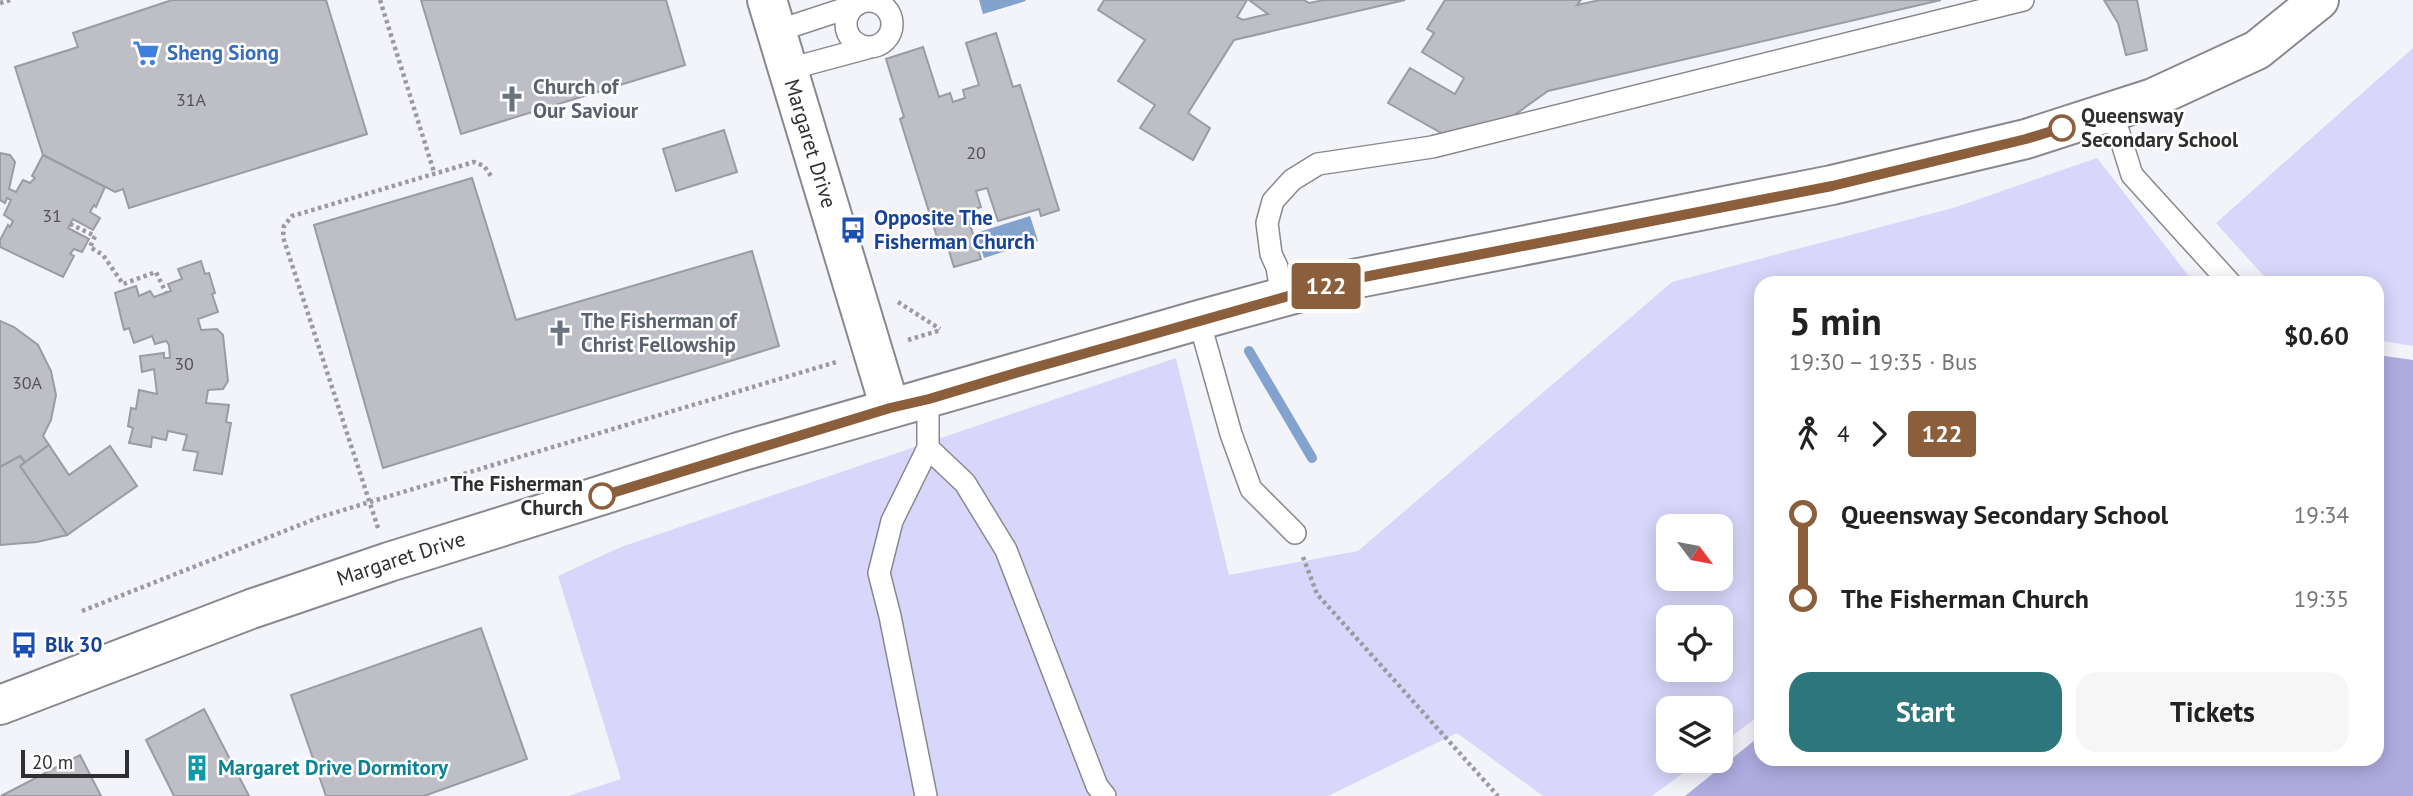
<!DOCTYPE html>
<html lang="en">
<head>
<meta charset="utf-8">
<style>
	:root { --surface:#fff; --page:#f6f6f6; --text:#222; --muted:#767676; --accent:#2d767c }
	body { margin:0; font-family:"PT Sans",sans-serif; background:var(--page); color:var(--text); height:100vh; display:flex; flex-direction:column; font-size:26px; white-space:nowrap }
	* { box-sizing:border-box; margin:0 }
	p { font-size:23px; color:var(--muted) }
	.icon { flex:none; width:38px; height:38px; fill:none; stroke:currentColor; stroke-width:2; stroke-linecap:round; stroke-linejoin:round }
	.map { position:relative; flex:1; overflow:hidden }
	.sheet { position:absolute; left:1754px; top:276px; width:630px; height:490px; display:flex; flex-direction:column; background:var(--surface); border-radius:21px; box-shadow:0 4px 18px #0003 }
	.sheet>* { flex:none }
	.badge { padding:0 14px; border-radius:5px; font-size:24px; line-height:46px }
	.needle { width:46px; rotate:122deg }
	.buttons { position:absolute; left:1656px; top:514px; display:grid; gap:14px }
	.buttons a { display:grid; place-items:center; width:77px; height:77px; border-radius:14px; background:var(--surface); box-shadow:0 4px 18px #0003; font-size:35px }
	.scale { position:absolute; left:21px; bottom:18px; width:108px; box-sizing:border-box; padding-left:7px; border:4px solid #2f2f32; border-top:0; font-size:19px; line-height:24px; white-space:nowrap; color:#2f2f32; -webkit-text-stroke:5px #fff; paint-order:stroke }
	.map>.badge { position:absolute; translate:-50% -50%; box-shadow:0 0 0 4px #fff }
	.legs { display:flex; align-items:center; gap:10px; height:77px; padding:0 35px; font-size:23px }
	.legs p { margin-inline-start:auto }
	.head { display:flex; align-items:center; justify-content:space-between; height:119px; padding:0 35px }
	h1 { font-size:38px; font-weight:800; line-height:52px }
	.action { display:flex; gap:14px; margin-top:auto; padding:14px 35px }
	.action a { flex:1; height:80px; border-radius:21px; background:var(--accent); color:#fff; font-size:28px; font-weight:800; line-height:80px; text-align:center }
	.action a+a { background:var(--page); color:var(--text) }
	ul { padding:0 35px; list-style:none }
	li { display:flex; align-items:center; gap:24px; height:84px; font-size:26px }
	li i { display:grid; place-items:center; width:10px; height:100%; margin:0 9px; background:currentColor }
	li i::after { content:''; width:18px; height:18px; margin:-9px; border:5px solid; border-radius:50%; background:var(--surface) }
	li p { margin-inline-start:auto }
	li:first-child i { background:linear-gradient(#0000 50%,currentColor 0) }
	li:last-child i { background:linear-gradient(currentColor 50%,#0000 0) }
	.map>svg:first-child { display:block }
	.green { fill:#d8d7fb; fill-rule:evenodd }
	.forest { fill:#aeacdf }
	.water { fill:#81a3ce }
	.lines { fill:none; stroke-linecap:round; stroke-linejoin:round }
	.stream { stroke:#81a3ce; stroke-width:10 }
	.building { fill:#bebec6; stroke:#9b9ca3; stroke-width:2 }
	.lane-casing { stroke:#88888f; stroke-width:24 }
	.street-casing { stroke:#88888f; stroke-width:42 }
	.secondary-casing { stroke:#88888f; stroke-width:42 }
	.path { stroke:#9a9a9f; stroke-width:4.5; stroke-dasharray:3.5 3.5; stroke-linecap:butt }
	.lane { stroke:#fff; stroke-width:21 }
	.street { stroke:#fff; stroke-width:38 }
	.secondary { stroke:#fff; stroke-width:38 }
	.line-1-casing { stroke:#fff; stroke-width:16 }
	.line-1 { stroke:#8b5e3c; stroke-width:10 }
	.stop-1-dot { fill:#fff; stroke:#8b5e3c; stroke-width:3.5 }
	.labels { text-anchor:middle; stroke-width:5; stroke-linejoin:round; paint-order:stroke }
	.number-label { font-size:18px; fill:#535357 }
	.shop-label { font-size:21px; font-weight:bold; fill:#366cbe; stroke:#fff; text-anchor:start }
	.worship-label { font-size:21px; font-weight:bold; fill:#5b616d; stroke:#fff; text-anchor:start }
	.stop-label { font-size:21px; font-weight:bold; fill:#2f2f32; stroke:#fff; text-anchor:start }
	.street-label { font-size:21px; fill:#2f2f32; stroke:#fff }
	.transit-label { font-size:21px; font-weight:bold; fill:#164399; stroke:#fff; text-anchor:start }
	.culture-label { font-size:21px; font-weight:bold; fill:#0d838f; stroke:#fff; text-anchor:start }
</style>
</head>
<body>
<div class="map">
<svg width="2413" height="796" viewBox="0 0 2413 796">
	<rect width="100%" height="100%" fill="#f3f3fa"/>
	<!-- green -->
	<g class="green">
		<polygon points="2413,48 2413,346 2377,340 2376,284 2270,283 2216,223"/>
		<path d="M 2097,158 L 2194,283 L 1760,284 L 1760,715 L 1720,745 L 1720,709 L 1668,709 L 1668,761 L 1699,761 L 1652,796 L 1543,796 L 1457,733 L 1328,796 L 568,796 L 621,779 L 558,576 L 621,547 L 1176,358 L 1229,575 L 1358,551 L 1672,282 L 1953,208 ZM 1668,527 L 1720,527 L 1720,579 L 1668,579 ZM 1668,618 L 1720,618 L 1720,670 L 1668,670 Z"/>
	</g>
	<!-- forest -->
	<polygon class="forest" points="2377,355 2413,360 2413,796 1685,796 1760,736 1760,760 2376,760"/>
	<!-- water -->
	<g class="water">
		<polygon points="979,0 1025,0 1026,1 983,14"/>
		<polygon points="1030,216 1038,241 984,258 976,233"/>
	</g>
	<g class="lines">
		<!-- stream -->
		<polyline class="stream" points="1249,351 1312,458"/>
	</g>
	<!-- building -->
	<g class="building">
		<polygon points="172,0 326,0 367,134 129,208 123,189 115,192 43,155 15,67 78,47 73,33"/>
		<polygon points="421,0 666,0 685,65 461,134"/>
		<polygon points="1104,0 1247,0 1237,17 1243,20 1268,14 1249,0 1304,0 1309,3 1324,0 1405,0 1234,40 1188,113 1210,128 1193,160 1140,128 1155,105 1118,81 1145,40 1098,10"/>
		<polygon points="1445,0 1581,0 1577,5 1600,0 1941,0 1548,91 1468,148 1388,103 1410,68 1455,94 1464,78 1422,52 1434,33 1427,29"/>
		<polygon points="2104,0 2137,0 2147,50 2126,55 2118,23"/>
		<polygon points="996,33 1013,87 1020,85 1059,210 1041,216 1039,209 998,221 987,188 976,191 981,207 966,212 981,259 954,267 948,248 941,250 900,119 904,117 886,59 923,47 939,97 950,93 953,102 965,98 963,90 979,85 966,43"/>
		<polygon points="724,130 737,172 676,191 663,149"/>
		<polygon points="0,153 10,155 15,162 9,189 16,192 23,180 30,183 35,178 32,176 43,155 105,187 96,207 94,205 90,212 100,218 93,230 73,219 68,228 89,239 82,252 74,249 70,254 74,256 63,277 0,247 0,240 8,225 10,227 13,221 4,215 11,200 7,198 5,203 0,200"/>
		<polygon points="472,178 516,320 752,251 779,346 383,468 314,225"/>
		<polygon points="201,261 205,274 209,273 215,293 212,294 218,312 198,319 201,330 217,329 223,335 228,381 223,389 208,390 206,403 229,405 226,422 231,423 222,474 194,470 198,452 183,450 187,435 168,431 166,440 152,437 151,447 129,443 133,428 128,426 131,408 136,409 139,390 157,394 154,369 142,372 140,356 164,353 164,358 170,358 169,345 166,341 155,344 152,336 134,343 129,328 124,330 115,293 136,286 139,296 150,291 154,297 171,291 168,284 182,279 178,269"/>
		<polygon points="0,321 14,327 38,345 51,371 56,395 51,420 43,436 49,445 25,462 20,456 0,467"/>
		<polygon points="49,445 69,475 110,446 137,486 67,535 20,466"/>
		<polygon points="20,456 25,462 20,466 67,535 37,542 0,545 0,467"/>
		<polygon points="481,628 527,759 424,796 326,796 291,695"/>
		<polygon points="204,709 249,796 174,796 146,740"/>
		<polygon points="80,755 101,796 1,796"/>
	</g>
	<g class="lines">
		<!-- lane casing -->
		<g class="lane-casing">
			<g id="lane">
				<circle cx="869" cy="24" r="23"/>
				<polyline points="777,31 856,5"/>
				<polyline points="789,69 867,48"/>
				<polyline points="2112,111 2132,175 2231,284"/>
				<polyline points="1282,298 1277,267 1271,254 1267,223 1273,201 1292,180 1318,164 1432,147 2023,0"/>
				<polyline points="1199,320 1231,434 1251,489 1295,533"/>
				<polyline points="928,448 965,483 1006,550 1097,786 1105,796"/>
				<polyline points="926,796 890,616 879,573 892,521 928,448 928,399"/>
			</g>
		</g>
		<!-- street casing -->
		<g class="street-casing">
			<g id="street">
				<path id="s1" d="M 767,0 L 890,408"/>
			</g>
		</g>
		<!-- secondary casing -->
		<g class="secondary-casing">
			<g id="secondary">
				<path id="s2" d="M 0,705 L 251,609 L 389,562 L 739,452 L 1199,320 L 1338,282 L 1832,185 L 2026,139 L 2153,98 L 2257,50 L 2319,0"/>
			</g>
		</g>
		<!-- path -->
		<g class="path">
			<polyline points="380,0 434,172"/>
			<polyline points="0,3 10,0"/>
			<polyline points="70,224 95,236 90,247 103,255 123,284 156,272 166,293"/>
			<polyline points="898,302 940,329"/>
			<polyline points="908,340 941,330"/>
			<polyline points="378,528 283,237 284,226 292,216 474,162 484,166 491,176"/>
			<polyline points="1303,557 1317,594 1498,796"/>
			<polyline points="82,611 320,517 836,362"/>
		</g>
		<!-- lane -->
		<use href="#lane" class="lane"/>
		<!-- street -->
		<use href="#street" class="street"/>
		<!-- secondary -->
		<use href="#secondary" class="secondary"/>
	</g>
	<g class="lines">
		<!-- line-1 casing -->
		<g class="line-1-casing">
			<polyline id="line-1" points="602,496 890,408 929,399 1019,372 1338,282 1832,186 2026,139 2062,128"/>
		</g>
		<!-- line-1 -->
		<use href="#line-1" class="line-1"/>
	</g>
	<!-- icons -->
	<defs>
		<g id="supermarket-bare" transform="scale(2.1)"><path d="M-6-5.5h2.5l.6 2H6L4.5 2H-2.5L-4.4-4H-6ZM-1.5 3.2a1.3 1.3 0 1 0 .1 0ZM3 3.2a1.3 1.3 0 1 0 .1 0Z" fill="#3f7fe0" stroke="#fff" stroke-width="2.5" paint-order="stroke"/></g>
		<g id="church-bare" transform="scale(2.1)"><path d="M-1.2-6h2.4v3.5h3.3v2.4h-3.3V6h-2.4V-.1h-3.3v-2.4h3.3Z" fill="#6b7280" stroke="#fff" stroke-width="2.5" paint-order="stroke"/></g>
		<g id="bus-bare" transform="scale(2.1)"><path d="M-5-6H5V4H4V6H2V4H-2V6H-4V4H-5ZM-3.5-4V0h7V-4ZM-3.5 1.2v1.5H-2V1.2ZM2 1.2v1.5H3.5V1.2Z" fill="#1a4fb4" stroke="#fff" stroke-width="2.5" paint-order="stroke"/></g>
		<g id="building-bare" transform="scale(2.1)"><path d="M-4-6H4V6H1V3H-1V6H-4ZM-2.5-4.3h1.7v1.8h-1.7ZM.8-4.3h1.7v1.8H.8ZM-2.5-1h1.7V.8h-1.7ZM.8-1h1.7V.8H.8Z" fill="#0f9aa8" stroke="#fff" stroke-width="2.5" paint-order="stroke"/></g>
	</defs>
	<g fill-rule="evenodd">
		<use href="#supermarket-bare" x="146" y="53"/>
		<use href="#church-bare" x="512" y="99"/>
		<use href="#bus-bare" x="853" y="230"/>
		<use href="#church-bare" x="560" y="333"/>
		<use href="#bus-bare" x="24" y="645"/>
		<use href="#building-bare" x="197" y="768"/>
	</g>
	<!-- markers -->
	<g class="stop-1-dot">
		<circle cx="2062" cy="128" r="12"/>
		<circle cx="602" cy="496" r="12"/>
	</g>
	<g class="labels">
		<!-- number labels -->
		<g class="number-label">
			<text x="191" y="106">31A</text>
			<text x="976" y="159">20</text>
			<text x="52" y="222">31</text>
			<text x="184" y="370">30</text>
			<text x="27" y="389">30A</text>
		</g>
		<!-- shop labels -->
		<g class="shop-label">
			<text x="167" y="60">Sheng Siong</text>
		</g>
		<!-- worship labels -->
		<g class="worship-label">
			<text x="533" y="94">Church of<tspan x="533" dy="24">Our Saviour</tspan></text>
			<text x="581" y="328">The Fisherman of<tspan x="581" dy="24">Christ Fellowship</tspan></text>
		</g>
		<!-- stop labels -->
		<g class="stop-label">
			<text x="2081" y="123">Queensway<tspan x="2081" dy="24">Secondary School</tspan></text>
			<text x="583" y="491" text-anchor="end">The Fisherman<tspan x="583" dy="24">Church</tspan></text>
		</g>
		<!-- street labels -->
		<g class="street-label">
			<text dy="7" stroke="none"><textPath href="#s1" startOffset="150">Margaret Drive</textPath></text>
			<text dy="7" stroke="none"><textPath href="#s2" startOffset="427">Margaret Drive</textPath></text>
		</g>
		<!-- transit labels -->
		<g class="transit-label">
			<text x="874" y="225">Opposite The<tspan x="874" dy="24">Fisherman Church</tspan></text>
			<text x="45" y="652">Blk 30</text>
		</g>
		<!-- culture labels -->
		<g class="culture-label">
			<text x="218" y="775">Margaret Drive Dormitory</text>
		</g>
	</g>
</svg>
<div class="buttons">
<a><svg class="needle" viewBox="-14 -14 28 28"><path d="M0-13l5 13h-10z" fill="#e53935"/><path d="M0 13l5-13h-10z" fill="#767676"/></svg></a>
<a><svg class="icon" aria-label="locate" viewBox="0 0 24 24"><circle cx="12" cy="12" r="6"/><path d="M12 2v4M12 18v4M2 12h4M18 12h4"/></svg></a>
<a><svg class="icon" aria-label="layers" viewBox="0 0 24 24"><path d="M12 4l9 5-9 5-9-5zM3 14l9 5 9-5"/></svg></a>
</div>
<div class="scale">20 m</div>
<b class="badge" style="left:1326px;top:286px;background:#8b5e3c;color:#fff">122</b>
<section class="sheet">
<div class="head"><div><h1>5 min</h1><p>19:30 – 19:35 · Bus</p></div><b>$0.60</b></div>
<div class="legs"><svg class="icon" aria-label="walk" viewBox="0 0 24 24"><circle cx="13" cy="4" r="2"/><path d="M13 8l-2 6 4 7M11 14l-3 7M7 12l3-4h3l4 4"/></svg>4<svg class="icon" aria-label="forward" viewBox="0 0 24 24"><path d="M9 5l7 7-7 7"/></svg><b class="badge" style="background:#8b5e3c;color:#fff">122</b></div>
<ul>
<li><i style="color:#8b5e3c"></i><b>Queensway Secondary School</b><p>19:34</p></li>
<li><i style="color:#8b5e3c"></i><b>The Fisherman Church</b><p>19:35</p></li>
</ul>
<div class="action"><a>Start</a><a>Tickets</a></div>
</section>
</div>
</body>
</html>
